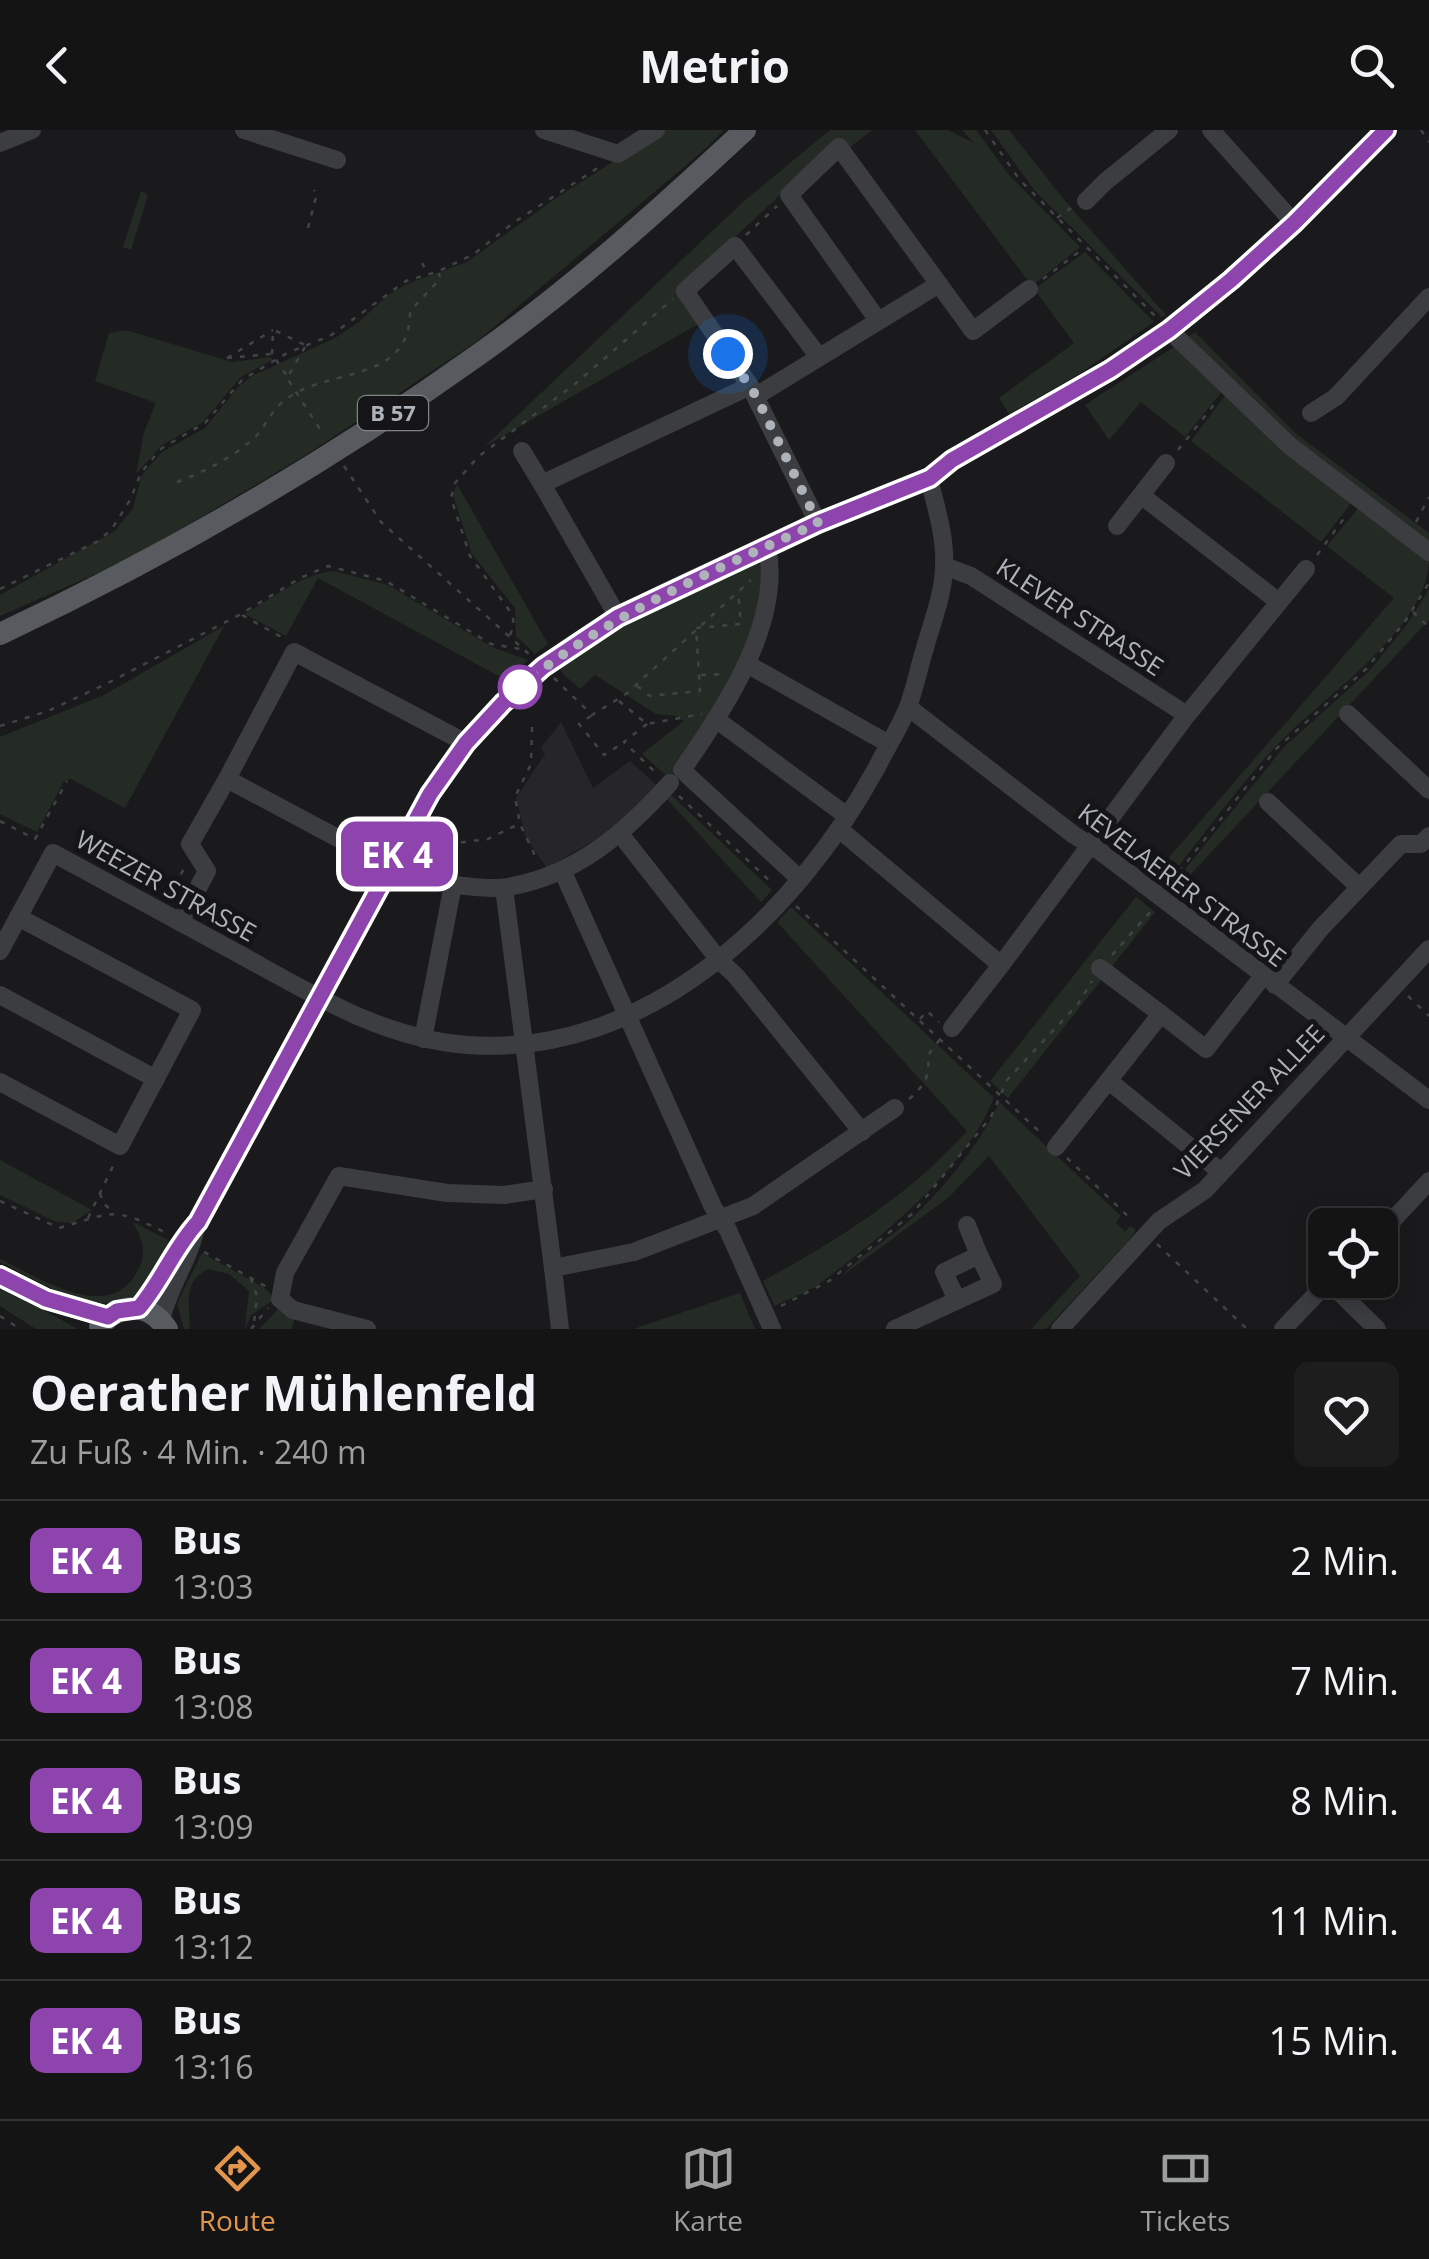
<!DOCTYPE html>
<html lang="de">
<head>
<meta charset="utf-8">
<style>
	:root { --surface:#141415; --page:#1d1d1e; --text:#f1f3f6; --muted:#9d9ea0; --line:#333334; --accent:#e1954d }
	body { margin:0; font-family:"Open Sans",sans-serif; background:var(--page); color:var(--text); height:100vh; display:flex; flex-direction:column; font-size:38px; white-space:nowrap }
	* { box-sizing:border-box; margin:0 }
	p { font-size:32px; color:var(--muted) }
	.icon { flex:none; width:55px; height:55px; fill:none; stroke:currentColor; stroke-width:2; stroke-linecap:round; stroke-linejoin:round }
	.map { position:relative; height:1199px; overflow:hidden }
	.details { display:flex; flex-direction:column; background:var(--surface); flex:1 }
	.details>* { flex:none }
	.badge { padding:0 20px; border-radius:15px; font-size:35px; line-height:65px }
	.tools { position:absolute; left:1308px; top:1078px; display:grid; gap:20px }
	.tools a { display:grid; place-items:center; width:90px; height:90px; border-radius:15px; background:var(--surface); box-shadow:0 5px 25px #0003,0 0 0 2px var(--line); font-size:50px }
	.you { position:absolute; width:50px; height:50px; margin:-25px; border:8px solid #fff; border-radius:50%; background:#1a73e8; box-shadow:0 0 0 15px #1a73e833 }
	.map>.badge { position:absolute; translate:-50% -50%; box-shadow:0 0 0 5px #fff }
	.round { display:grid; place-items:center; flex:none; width:105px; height:105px; border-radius:15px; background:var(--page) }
	.summary { display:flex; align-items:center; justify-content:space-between; height:170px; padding:0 30px }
	h1 { font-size:48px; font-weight:700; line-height:75px }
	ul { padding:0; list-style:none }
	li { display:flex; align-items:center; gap:30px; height:120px; padding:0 30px; border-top:2px solid var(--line) }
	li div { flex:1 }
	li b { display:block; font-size:38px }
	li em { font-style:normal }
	li .badge { min-width:110px; font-weight:700; text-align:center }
	header { display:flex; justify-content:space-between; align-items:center; height:130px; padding:0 30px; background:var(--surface); font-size:45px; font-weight:700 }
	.tab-bar { display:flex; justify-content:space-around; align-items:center; height:140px; border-top:2px solid var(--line); background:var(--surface); font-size:28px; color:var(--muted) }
	.tab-bar a { display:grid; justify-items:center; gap:5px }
	.tab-bar .current { color:var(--accent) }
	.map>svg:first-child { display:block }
	.built { fill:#262629 }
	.green { fill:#242b24 }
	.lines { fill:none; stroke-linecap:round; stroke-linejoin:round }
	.path { stroke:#414447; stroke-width:2.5; stroke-dasharray:5 8; stroke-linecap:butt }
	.minor { stroke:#3b3d40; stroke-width:18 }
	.major { stroke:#575a5f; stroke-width:22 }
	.line-casing { stroke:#fff; stroke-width:22 }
	.line { stroke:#8e44ad; stroke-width:15 }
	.walk { stroke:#aeb3ba; stroke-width:10; stroke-dasharray:0 18 }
	.stop-dot { fill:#fff; stroke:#8e44ad; stroke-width:5 }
	.labels { text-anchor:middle; stroke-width:10; stroke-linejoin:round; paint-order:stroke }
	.shield { fill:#151517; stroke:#808489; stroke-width:2.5 }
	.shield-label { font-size:22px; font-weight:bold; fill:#aeb3ba }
	.street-label { font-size:25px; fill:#aeb3ba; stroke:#151517 }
</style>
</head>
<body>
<header><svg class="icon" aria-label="back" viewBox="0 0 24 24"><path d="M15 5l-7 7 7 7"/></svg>Metrio<svg class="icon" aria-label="search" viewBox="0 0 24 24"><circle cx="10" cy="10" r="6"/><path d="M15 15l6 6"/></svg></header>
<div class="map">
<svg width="1429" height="1199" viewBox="0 0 1429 1199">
	<rect width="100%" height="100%" fill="#1a1a1c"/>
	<!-- built -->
	<polygon class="built" points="561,592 593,658 630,631 660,658 619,696 547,738 526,708 516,668 545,624 541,618"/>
	<!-- green -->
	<g class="green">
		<polygon points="663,0 724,0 703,21 476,212 309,323 132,428 0,486 0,465 115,401 133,378 142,345 162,322 205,298 239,256 254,245 335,208 359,192 388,165 407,154 467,132 556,68"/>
		<polygon points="830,0 872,0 849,18 839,9 678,161 700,193 484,317 743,72"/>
		<polygon points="915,0 948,0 974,13 962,0 976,0 1009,45 1080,117 1032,156"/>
		<polygon points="991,0 1009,0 1065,71 1166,185 1162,187 1035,61"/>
		<polygon points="141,61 148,65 131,120 123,117"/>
		<polygon points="1085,122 1154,192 1079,244 1009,284 999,268 1074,213 1034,159"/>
		<polygon points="126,200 232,232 271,227 272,230 241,247 203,292 162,315 136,344 144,302 156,273 95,251 109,203"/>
		<polygon points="1195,202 1295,303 1429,403 1429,417 1315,329 1186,209"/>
		<polygon points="1177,215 1223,260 1185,307 1141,272 1109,310 1085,275"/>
		<polygon points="1227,263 1352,372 1321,412 1191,311"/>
		<polygon points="457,354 548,514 535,524 516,506 515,478 472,424 453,365"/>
		<path d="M 1359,377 L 1429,429 C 1429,497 1326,565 1282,610 C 1239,654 1203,707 1164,754 L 1152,747 L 1394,468 L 1327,416 Z"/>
		<polygon points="759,428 761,448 756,497 696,614 669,648 642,624 684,591 677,586 656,584 595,545 580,559 562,543 559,534 609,499"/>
		<path d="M 334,441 L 388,455 L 492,517 L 528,530 L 506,550 L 318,448 L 286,506 L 245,484 C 272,468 302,444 334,441 Z"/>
		<polygon points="1429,459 1429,490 1174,762 1170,758 1284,617 1370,540 1406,496"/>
		<polygon points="224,496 125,678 71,649 64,651 37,702 0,684 0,607 104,565"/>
		<polygon points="669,663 772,760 761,772 665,667"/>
		<polygon points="1136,767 1155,782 1008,968 990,951"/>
		<path d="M 791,777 L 994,968 C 964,1041 884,1105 823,1151 C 809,1162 790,1168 775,1176 L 763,1151 C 838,1110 910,1065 967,1001 L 777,792 Z"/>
		<path d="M 999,972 L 1121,1086 L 1116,1093 L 1125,1102 L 1130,1096 L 1136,1100 L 1128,1111 L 1046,1199 L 1031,1199 L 1080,1146 L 989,1026 L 949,1067 L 842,1146 C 860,1125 883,1113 903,1096 C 938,1066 981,1014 999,972 Z"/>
		<polygon points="0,1030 92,1080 72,1093 56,1092 0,1065"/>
		<path d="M 133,1092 L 174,1113 C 166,1126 150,1157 139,1164 C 95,1191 39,1151 0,1132 L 0,1129 C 36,1146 107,1194 136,1144 C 148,1124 143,1111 133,1092 Z"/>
		<path d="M 202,1123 L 265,1158 L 272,1166 L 272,1171 L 251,1185 L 245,1199 L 249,1161 L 229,1144 L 209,1139 C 183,1150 189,1175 190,1199 L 184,1199 L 177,1173 Z"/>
		<polygon points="0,1156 78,1199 36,1199 0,1176"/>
		<polygon points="740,1163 755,1199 633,1199"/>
		<polygon points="280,1177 296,1185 291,1199 259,1199"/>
	</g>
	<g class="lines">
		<!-- path -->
		<g class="path">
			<polyline points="985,0 1019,49 1159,190"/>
			<polyline points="1421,0 1429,12"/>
			<polyline points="1057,88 1071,78"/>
			<polyline points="308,98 317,63 314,60"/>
			<polyline points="746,105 777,76"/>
			<polyline points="422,133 427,142"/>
			<polyline points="1043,149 1084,118"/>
			<polyline points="276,201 305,215"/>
			<polyline points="305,217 287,248 323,304"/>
			<polyline points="272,224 273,202"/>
			<polyline points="227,228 272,224 287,246"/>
			<polyline points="227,228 273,200"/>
			<polyline points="1178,320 1217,271"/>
			<polyline points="344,336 381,392 530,525"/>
			<path d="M 177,352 C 204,342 231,328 252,310 C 269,295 268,279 294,264 C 337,239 411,250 410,181 L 440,149 L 439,143"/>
			<polyline points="1416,392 1429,367"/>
			<polyline points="1317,425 1348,383"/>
			<polyline points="0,459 98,411 112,399 130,370 141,343 153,328 162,318 205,293 242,250 287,223 330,206 406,151 439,141 474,124 513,93 599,37"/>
			<polyline points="1413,482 1429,497"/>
			<polyline points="242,485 283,508"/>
			<polyline points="510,505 514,495 512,484 470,426 451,368 455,353 478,327 575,254 673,169"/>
			<polyline points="701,545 723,544"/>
			<polyline points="554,548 592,585 626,564 751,450"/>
			<polyline points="637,556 650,566 700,561 696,498 741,494 738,461"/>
			<polyline points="619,571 647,594 702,584"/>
			<polyline points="591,586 579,594 604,625 623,613"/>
			<polyline points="647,594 624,612 656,643"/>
			<polyline points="0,596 48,581 106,554 241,484 300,448 328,436 386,451 491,514 520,519"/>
			<polyline points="532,597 531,634 515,667 520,694 538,732"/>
			<polyline points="679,666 772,753"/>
			<polyline points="0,691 35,709 67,651"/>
			<polyline points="440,727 457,713 488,709 519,694"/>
			<polyline points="408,737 437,750"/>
			<polyline points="1171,752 1277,618 1366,539 1404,493 1429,453"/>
			<polyline points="168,767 186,735"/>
			<polyline points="796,776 1043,1005"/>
			<polyline points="1112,825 1153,779"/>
			<polyline points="1408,866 1429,886"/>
			<polyline points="920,889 927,881 939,892"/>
			<path d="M 909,969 C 925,955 930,947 928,925 L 940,909"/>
			<polyline points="1067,1028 1133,1091"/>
			<polyline points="100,1063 103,1073 112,1081"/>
			<path d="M 0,1071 L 59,1098 C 114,1082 113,1076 166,1103"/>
			<polyline points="88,1088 115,1032"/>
			<polyline points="1157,1114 1247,1199"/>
			<polyline points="204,1122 267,1157"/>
			<polyline points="251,1148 257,1166 254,1193"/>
			<polyline points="781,1176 829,1151 912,1084 991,987 1007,950 1078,874 1092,851"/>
			<polyline points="0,1186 20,1199"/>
			<polyline points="251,1199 268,1178"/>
		</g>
		<!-- minor -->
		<g class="minor">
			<polyline points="244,0 337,30"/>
			<polyline points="544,0 618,24 656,0"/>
			<polyline points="1211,0 1294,93"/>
			<polyline points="0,13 32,0"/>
			<polyline points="1086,71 1105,52 1169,0"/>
			<polyline points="877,189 789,65 839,17 973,201 1029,159"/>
			<polyline points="1169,200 1290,316 1429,422"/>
			<polyline points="756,266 939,154"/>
			<polyline points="1311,283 1336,267 1429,167"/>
			<polyline points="522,321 542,354"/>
			<polyline points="1142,366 1279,472"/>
			<polyline points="818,393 750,256 685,161 735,116 819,227"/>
			<polyline points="1117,396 1166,333"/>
			<path d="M 767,417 C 783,492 724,580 682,640 L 800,749"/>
			<polyline points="944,436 971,446 1187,585"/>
			<polyline points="618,487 542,354 750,256"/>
			<polyline points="747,534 889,614"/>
			<polyline points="908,577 1074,705 1101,722 1429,970"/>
			<polyline points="1348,584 1429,660"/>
			<polyline points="717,590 847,686"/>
			<polyline points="1268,672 1359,757"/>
			<polyline points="839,699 1001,835 1187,585 1306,439"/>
			<polyline points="621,705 719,830 736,846 862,1002"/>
			<polyline points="390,736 227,649 294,522 466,613"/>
			<polyline points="562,740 713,1077 728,1100 772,1199"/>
			<polyline points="504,758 553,1138"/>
			<polyline points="180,792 207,741 190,714 227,649"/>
			<path d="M 0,821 L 53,723 C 115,757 177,790 239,824 C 312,864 383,909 468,915 C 648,928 797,784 877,637 C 887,617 900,597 908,577 C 915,558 919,537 925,518 C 932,492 943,466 944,438 C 946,408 936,377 929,349"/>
			<polyline points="1100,838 1161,884"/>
			<polyline points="1275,855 1321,798 1401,714 1421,714 1429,706"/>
			<polyline points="0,865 156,949"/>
			<polyline points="952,898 1001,835"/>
			<path d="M 423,909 L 453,755 C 470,756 491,760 508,757 C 577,745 625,703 670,653"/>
			<polyline points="1109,951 1221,1042"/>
			<polyline points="0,952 120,1016 192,880 18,787"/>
			<polyline points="1056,1017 1161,884 1206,919 1263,846"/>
			<polyline points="967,1095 979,1125"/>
			<polyline points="1380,1104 1429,1051"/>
			<polyline points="1332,1155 1377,1199"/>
			<path d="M 139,1178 C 162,1151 174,1118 197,1092 L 430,664 C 462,618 496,576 540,539 C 611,479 729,433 815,395 C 860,374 914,361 952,330 L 1109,240 L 1169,200 L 1231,150 L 1294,93 L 1386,0"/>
			<path d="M 161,1190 C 169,1155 191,1128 197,1092"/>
			<polyline points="367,1199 293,1180 280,1169 285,1143 339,1046 447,1063 504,1065 544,1059"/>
			<polyline points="560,1199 553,1138 634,1122 753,1076 895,978"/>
			<polyline points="895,1199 993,1154 979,1125 944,1142 957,1170"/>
			<polyline points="1060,1199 1159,1091 1205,1060 1429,819"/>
			<polyline points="1283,1199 1323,1157 1332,1155 1337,1150"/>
		</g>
		<!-- major -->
		<g class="major">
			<path d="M 0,504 C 168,425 327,333 478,225 C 573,158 660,79 745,0"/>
			<polyline points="0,1146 46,1169 108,1187"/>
			<path d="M 100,1196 C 120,1172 149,1172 167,1199"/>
		</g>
	</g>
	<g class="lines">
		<!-- line casing -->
		<g class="line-casing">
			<path id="line" d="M 0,1146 L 46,1169 L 108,1187 L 117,1181 L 139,1178 C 162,1151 174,1118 198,1092 L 430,664 L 466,613 L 503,573 L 543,537 L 618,487 L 818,393 L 930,348 L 952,330 L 1110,240 L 1169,200 L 1231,150 L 1294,93 L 1386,0"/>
		</g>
		<!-- line -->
		<use href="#line" class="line"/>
		<!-- walk -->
		<path class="walk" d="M 520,557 C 608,484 714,441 818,393 L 756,266 L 728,224"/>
	</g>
	<!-- markers -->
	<circle class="stop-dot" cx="520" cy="557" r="20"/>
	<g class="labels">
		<!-- shield labels -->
		<rect class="shield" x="358" y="266" width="70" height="34" rx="8"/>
		<g class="shield-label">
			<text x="393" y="291">B 57</text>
		</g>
		<!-- street labels -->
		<g class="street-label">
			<text transform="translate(1080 487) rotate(33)" y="9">KLEVER STRASSE</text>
			<text transform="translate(1182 755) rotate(37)" y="9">KEVELAERER STRASSE</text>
			<text transform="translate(166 756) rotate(29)" y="9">WEEZER STRASSE</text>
			<text transform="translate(1249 972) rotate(-46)" y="9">VIERSENER ALLEE</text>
		</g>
	</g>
</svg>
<div class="tools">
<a><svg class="icon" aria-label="locate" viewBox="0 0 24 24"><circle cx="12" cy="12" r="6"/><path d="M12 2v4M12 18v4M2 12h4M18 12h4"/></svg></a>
</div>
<div class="you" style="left:728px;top:224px"></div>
<b class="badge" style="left:397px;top:724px;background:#8e44ad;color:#fff">EK 4</b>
</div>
<section class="details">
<div class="summary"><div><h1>Oerather Mühlenfeld</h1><p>Zu Fuß · 4 Min. · 240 m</p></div><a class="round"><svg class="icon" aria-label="heart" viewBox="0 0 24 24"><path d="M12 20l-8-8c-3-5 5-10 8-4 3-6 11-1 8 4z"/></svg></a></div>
<ul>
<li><span class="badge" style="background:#8e44ad;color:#fff">EK 4</span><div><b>Bus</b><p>13:03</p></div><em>2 Min.</em></li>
<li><span class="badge" style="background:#8e44ad;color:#fff">EK 4</span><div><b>Bus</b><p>13:08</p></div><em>7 Min.</em></li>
<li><span class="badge" style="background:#8e44ad;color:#fff">EK 4</span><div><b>Bus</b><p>13:09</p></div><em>8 Min.</em></li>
<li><span class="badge" style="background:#8e44ad;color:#fff">EK 4</span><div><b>Bus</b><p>13:12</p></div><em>11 Min.</em></li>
<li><span class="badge" style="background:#8e44ad;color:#fff">EK 4</span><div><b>Bus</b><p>13:16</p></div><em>15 Min.</em></li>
</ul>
</section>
<nav class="tab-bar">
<a class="current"><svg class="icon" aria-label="directions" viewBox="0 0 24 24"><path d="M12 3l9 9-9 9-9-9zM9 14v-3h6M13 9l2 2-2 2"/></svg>Route</a>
<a><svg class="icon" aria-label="map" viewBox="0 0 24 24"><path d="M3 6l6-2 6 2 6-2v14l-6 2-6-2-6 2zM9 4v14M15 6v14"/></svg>Karte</a>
<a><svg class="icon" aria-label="tickets" viewBox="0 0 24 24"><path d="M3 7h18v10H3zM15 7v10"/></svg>Tickets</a>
</nav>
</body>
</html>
